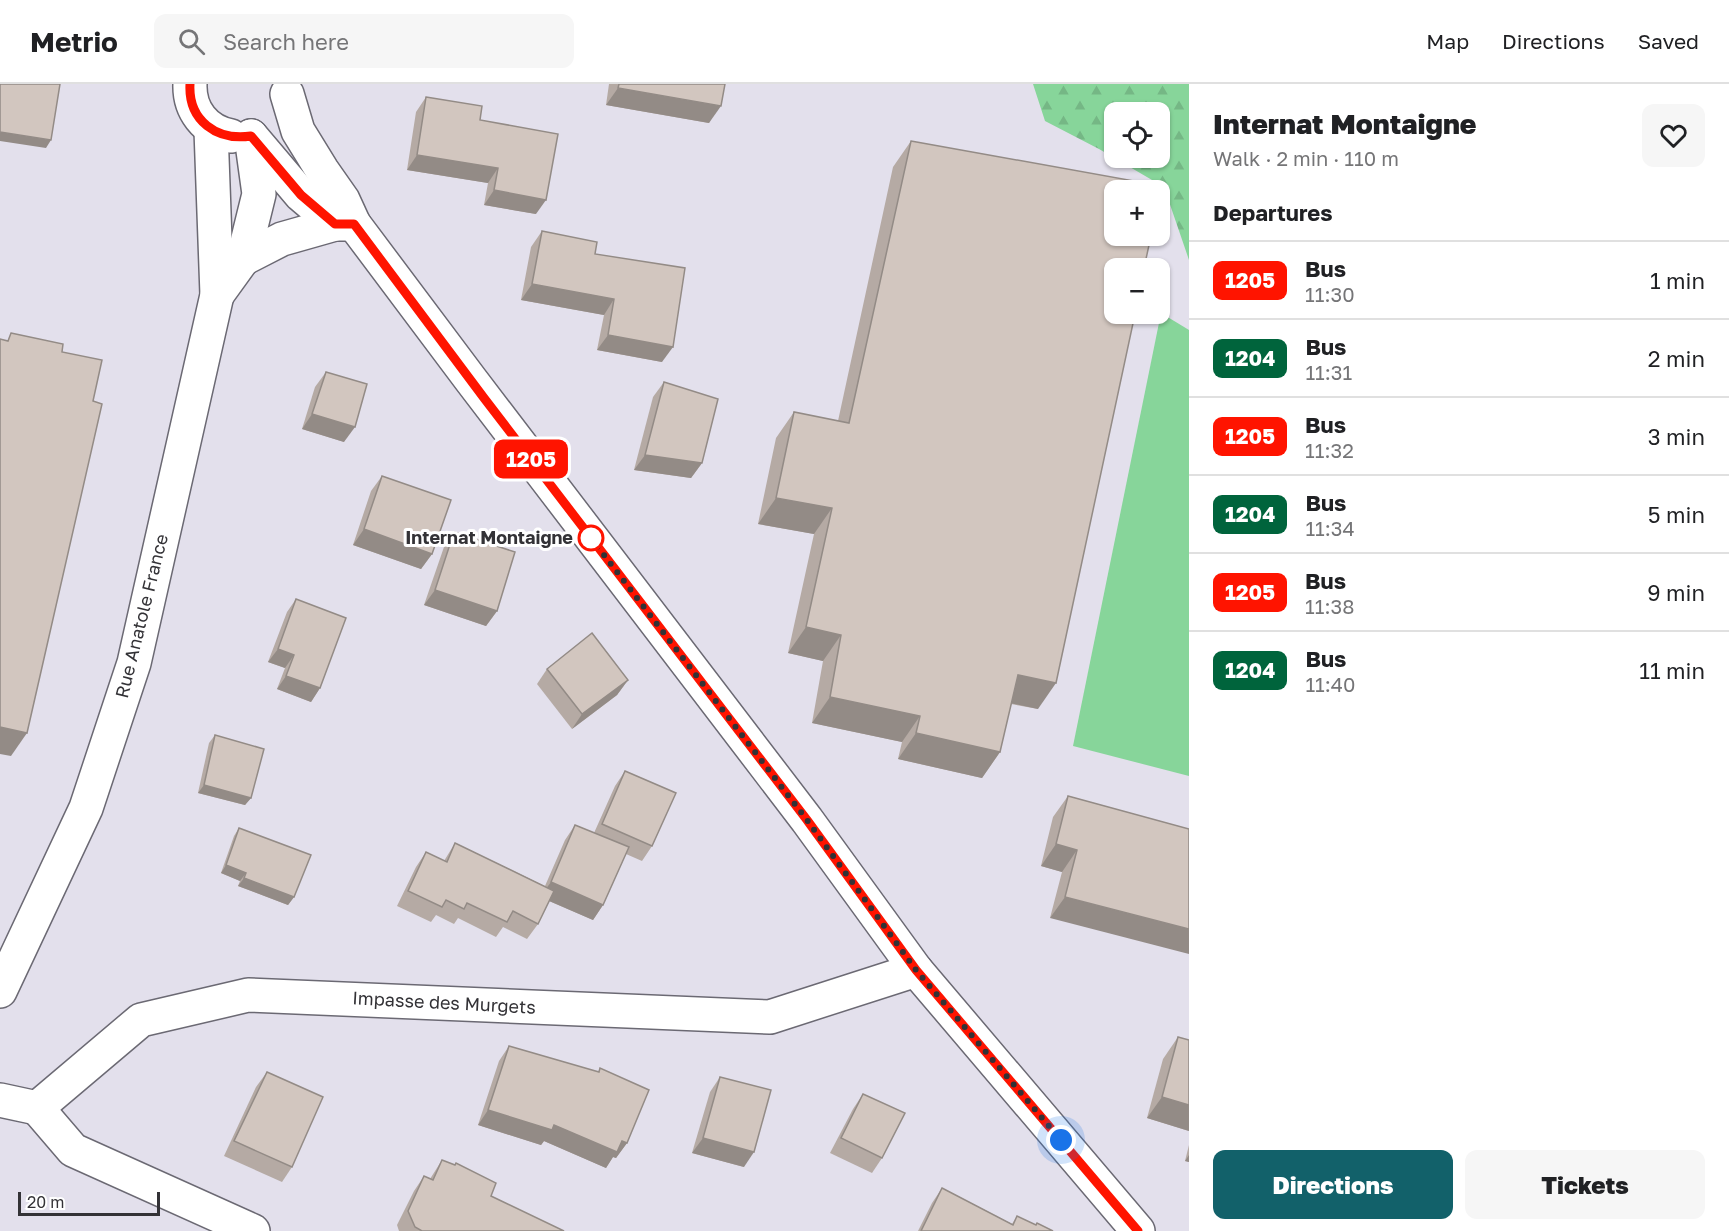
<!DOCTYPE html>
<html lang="en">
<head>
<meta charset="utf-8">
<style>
	:root { --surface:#fff; --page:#f6f6f6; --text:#202124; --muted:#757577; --line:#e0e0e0; --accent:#12616a }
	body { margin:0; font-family:"Golos Text",sans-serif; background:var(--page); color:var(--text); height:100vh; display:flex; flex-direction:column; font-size:22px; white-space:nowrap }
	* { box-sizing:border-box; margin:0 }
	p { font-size:20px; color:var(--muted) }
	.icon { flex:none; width:33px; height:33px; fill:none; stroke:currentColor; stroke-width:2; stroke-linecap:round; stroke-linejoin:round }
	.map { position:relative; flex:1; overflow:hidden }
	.panel { display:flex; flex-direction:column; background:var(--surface); width:540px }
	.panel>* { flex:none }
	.badge { padding:0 12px; border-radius:9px; font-size:21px; line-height:39px }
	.buttons { position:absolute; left:1104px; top:18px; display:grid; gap:12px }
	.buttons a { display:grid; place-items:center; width:66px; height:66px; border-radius:12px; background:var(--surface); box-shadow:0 2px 4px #0004; font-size:30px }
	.scale { position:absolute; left:18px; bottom:15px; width:142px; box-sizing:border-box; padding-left:6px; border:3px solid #333236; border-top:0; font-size:16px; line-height:21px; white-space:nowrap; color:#333236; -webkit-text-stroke:4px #fff; paint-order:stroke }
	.you { position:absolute; width:30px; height:30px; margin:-15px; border:4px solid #fff; border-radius:50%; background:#1a73e8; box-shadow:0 0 0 9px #1a73e833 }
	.map>.badge { position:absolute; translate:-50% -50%; box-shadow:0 0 0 3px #fff }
	h2 { padding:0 24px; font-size:22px; line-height:54px }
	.round { display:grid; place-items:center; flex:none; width:63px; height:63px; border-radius:12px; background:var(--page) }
	.headline { display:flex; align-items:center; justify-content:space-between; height:102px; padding:0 24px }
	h1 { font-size:28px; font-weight:800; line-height:45px }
	.cta { display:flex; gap:12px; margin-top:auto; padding:12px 24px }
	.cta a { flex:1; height:69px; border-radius:12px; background:var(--accent); color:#fff; font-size:24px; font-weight:800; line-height:69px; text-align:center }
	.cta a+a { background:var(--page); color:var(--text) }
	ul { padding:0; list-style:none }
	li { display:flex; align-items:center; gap:18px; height:78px; padding:0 24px; border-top:2px solid var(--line) }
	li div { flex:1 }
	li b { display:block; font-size:22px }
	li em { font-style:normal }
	li .badge { min-width:66px; font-weight:700; text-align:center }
	header { display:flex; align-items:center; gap:36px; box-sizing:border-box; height:84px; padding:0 30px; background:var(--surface); border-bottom:2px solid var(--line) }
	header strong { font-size:28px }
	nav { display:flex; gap:33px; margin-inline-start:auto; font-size:21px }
	.search { width:420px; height:54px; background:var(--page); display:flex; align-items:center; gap:15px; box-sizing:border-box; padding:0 21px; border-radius:12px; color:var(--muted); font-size:22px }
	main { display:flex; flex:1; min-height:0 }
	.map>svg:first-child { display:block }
	.forest { fill:url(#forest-firs); fill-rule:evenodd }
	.garden { fill:#87d59a }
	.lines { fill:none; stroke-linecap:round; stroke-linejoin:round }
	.minor-casing { stroke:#6b6973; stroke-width:36 }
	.minor { stroke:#fff; stroke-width:33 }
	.wall { fill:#b5aaa4 }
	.shaded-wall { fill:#938b86 }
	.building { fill:#d2c6bf; stroke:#938b86; stroke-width:1.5 }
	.line-casing { stroke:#fff; stroke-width:14 }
	.line { stroke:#ff1400; stroke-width:9 }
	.walk { stroke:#333236; stroke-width:6; stroke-dasharray:0 10.8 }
	.stop-dot { fill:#fff; stroke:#ff1400; stroke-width:3 }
	.labels { text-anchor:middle; stroke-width:6; stroke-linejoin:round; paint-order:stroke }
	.stop-label { font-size:18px; font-weight:bold; fill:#333236; stroke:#fff; text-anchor:end }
	.street-label { font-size:18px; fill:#333236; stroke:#fff }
</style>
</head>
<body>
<header>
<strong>Metrio</strong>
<div class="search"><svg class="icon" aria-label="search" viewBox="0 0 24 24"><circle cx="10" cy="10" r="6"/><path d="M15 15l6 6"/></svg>Search here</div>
<nav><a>Map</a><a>Directions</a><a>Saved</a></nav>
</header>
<main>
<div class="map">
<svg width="1189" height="1147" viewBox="0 0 1189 1147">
	<defs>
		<pattern id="forest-firs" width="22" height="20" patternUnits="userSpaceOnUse" patternTransform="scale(1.5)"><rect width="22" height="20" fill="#87d59a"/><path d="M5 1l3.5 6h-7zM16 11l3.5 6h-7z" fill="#75b785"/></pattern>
	</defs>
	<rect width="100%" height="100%" fill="#e3e0ec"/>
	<!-- forest -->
	<path class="forest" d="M 1033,0 L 1189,0 L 1189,176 L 1164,103 L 1099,65 L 1045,37 ZM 1114,28 L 1160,28 L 1160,74 L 1114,74 Z"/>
	<!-- garden -->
	<polygon class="garden" points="1161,229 1189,246 1189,692 1073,662"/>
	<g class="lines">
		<!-- minor casing -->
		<g class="minor-casing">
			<g id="minor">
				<path d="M 190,0 C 189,26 205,47 231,52"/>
				<polyline points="287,10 298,47 322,86 343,116 354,140 471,296 807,736 916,886 1138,1147"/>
				<polyline points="251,52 301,111 335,140 354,140"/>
				<polyline points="243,175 282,155 335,140"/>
				<polyline points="217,211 243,175 259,110 251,52"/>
				<polyline points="0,907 86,724 134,579 217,211 211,46"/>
				<polyline points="0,1016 37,1024 141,936 248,911 770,933 916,886"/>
				<polyline points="37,1024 73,1066 253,1147"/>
			</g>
		</g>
		<!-- minor -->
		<use href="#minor" class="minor"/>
	</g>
	<!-- wall -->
	<g class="wall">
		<polygon points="609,0 725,0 709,39 606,21"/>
		<polygon points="426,13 480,36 536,130 484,121 488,99 407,86 416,28"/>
		<polygon points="911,57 1038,625 1011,620 1000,668 982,694 898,675 902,658 812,639 823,577 788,569 814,450 758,440 776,354 794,328 838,337 893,83"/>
		<polygon points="542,147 595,170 662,278 597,266 604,231 521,216 531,163"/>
		<polygon points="326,288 344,358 302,345 315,303"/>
		<polygon points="664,298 702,379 691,394 634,386 653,313"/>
		<polygon points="382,392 432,470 421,485 353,461 371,407"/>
		<polygon points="454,448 497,527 486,542 424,521 444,463"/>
		<polygon points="296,515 320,604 311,618 277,605 285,584 268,578 287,528"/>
		<polygon points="547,585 628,596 617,611 572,645 537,600"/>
		<polygon points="215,651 251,714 245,721 198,709 209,659"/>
		<polygon points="625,687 652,762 642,777 626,770 603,821 593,836 549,817 538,840 527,855 503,843 496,853 458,834 454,840 436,831 431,838 397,822 416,783 426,768 444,777 455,759 545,802 565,756 575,741 594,749 615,702"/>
		<polygon points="1068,712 1189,745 1050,834 1062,788 1041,782 1053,733"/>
		<polygon points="239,744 294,813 288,821 238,802 240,797 221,789 234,752"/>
		<polygon points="1178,953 1189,1047 1147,1034 1163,975"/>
		<polygon points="509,962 598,988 600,984 627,1059 616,1074 613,1073 606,1084 544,1057 541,1061 478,1041 499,977"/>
		<polygon points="267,988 292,1083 282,1098 224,1072 256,1003"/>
		<polygon points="720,993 744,1083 692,1069 710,1008"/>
		<polygon points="863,1010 882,1074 872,1089 830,1069 853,1025"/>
		<polygon points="1189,1061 1189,1078 1185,1077"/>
		<polygon points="442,1076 491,1112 564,1147 399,1147 397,1141 414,1107 424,1092 430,1095"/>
		<polygon points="942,1104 1012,1140 1017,1132 1036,1141 1053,1147 918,1147 932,1119"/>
	</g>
	<!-- shaded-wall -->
	<g class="shaded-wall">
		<polygon points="618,4 721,22 709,39 606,21"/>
		<polygon points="0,48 51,56 46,64 0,57"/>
		<polygon points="417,71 498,84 488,99 407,86"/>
		<polygon points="494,106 546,116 536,130 484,121"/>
		<polygon points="532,200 614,215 604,231 521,216"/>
		<polygon points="608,251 673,263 662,278 597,266"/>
		<polygon points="312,330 355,343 344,358 302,345"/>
		<polygon points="645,371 702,379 691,394 634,386"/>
		<polygon points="776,414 832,424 814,450 758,440"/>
		<polygon points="364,445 432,470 421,485 353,461"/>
		<polygon points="435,506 497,527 486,542 424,521"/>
		<polygon points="806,543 841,551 823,577 788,569"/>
		<polygon points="278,565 294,571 285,584 268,578"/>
		<polygon points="1018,591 1056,599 1038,625 1000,617"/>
		<polygon points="286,592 320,604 311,618 277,605"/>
		<polygon points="628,596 617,611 572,645 582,630"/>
		<polygon points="830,613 920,632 902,658 812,639"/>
		<polygon points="0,643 27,649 11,672 0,670"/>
		<polygon points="916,649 1000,668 982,694 898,675"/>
		<polygon points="204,701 251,714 245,721 198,709"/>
		<polygon points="1056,760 1077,766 1062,788 1041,782"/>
		<polygon points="226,781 246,789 240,797 221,789"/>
		<polygon points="244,794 294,813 288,821 238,802"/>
		<polygon points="551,798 603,821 593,836 540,813"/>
		<polygon points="1065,813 1189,845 1189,870 1050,834"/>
		<polygon points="1162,1013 1189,1021 1189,1047 1147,1034"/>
		<polygon points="488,1026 622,1057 627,1059 616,1074 613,1073 606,1084 544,1057 541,1061 478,1041"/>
		<polygon points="703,1054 754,1068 744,1083 692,1069"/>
		<polygon points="1189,1071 1189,1078 1185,1077"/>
	</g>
	<!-- building -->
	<g class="building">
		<polygon points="0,0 60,0 51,56 0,48"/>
		<polygon points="619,0 725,0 721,22 618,4"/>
		<polygon points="426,13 482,22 480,36 558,50 546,116 494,106 498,84 417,71"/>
		<polygon points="911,57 1162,102 1160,113 1160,106 1114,106 1114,152 1151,152 1144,184 1114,184 1114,230 1135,230 1056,599 1018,591 1000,668 916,649 920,632 830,613 841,551 806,543 832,424 776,414 794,328 849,339"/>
		<polygon points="542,147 597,158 595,170 685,184 673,263 608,251 614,215 532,200"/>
		<polygon points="11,249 63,260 62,268 102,276 93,317 102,320 27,649 0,643 0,255 8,257"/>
		<polygon points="326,288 367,300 355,343 312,330"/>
		<polygon points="664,298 718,315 702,379 645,371"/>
		<polygon points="382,392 451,416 432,470 364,445"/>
		<polygon points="454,448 515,468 497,527 435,506"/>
		<polygon points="296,515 346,534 320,604 286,592 294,571 278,565"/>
		<polygon points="592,549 628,596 582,630 547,585"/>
		<polygon points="215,651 264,665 251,714 204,701"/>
		<polygon points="625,687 676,709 652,762 602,740"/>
		<polygon points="1068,712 1189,745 1189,845 1065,813 1077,766 1056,760"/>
		<polygon points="575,741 629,763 603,821 551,798"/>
		<polygon points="239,744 311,771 294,813 244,794 246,789 226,781"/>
		<polygon points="455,759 554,807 538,840 513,827 507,838 467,819 464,825 446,816 442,823 408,807 426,768 447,778"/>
		<polygon points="1178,953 1189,956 1189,1021 1162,1013"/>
		<polygon points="509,962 599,988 600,984 649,1006 627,1059 622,1057 617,1068 554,1041 552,1046 488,1026"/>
		<polygon points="267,988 323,1013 292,1083 234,1057"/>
		<polygon points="720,993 771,1006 754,1068 703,1054"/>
		<polygon points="863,1010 905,1029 882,1074 841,1054"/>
		<polygon points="442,1076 455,1081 456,1079 496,1099 491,1112 564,1147 422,1147 415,1143 408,1127 424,1092 433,1096"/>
		<polygon points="942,1104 1013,1141 1017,1132 1036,1141 1037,1139 1053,1147 921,1147"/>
	</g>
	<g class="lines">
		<!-- line casing -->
		<g class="line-casing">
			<path id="line" d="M 190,0 C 188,37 217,57 251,52 L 301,111 L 335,140 L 354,140 L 484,314 L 807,736 L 916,886 L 1138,1147"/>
		</g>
		<!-- line -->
		<use href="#line" class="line"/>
		<!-- walk -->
		<polyline class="walk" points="591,454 807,736 916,886 1061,1056"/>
	</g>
	<!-- markers -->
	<circle class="stop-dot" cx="591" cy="454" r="12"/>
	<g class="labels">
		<!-- stop labels -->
		<g class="stop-label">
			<text x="573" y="460">Internat Montaigne</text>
		</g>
		<!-- street labels -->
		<g class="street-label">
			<text transform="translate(142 532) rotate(-76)" y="6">Rue Anatole France</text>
			<text transform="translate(444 919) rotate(3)" y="6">Impasse des Murgets</text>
		</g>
	</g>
</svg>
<div class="buttons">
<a><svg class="icon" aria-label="locate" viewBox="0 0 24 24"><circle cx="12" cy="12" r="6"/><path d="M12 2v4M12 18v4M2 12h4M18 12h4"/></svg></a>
<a>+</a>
<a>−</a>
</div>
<div class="scale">20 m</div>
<div class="you" style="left:1061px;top:1056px"></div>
<b class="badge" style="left:531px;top:375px;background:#ff1400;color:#fff">1205</b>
</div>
<section class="panel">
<div class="headline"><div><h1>Internat Montaigne</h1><p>Walk · 2 min · 110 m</p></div><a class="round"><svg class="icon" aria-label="heart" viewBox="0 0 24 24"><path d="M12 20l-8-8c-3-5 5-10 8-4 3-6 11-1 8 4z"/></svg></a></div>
<h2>Departures</h2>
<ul>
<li><span class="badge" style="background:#ff1400;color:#fff">1205</span><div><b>Bus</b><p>11:30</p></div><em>1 min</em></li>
<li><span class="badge" style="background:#00643c;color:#fff">1204</span><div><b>Bus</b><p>11:31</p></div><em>2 min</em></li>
<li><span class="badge" style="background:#ff1400;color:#fff">1205</span><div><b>Bus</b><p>11:32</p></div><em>3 min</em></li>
<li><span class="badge" style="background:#00643c;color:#fff">1204</span><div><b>Bus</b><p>11:34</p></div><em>5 min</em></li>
<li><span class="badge" style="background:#ff1400;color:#fff">1205</span><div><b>Bus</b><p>11:38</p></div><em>9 min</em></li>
<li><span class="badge" style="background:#00643c;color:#fff">1204</span><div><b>Bus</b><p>11:40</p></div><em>11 min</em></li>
</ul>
<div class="cta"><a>Directions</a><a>Tickets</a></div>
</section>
</main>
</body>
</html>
